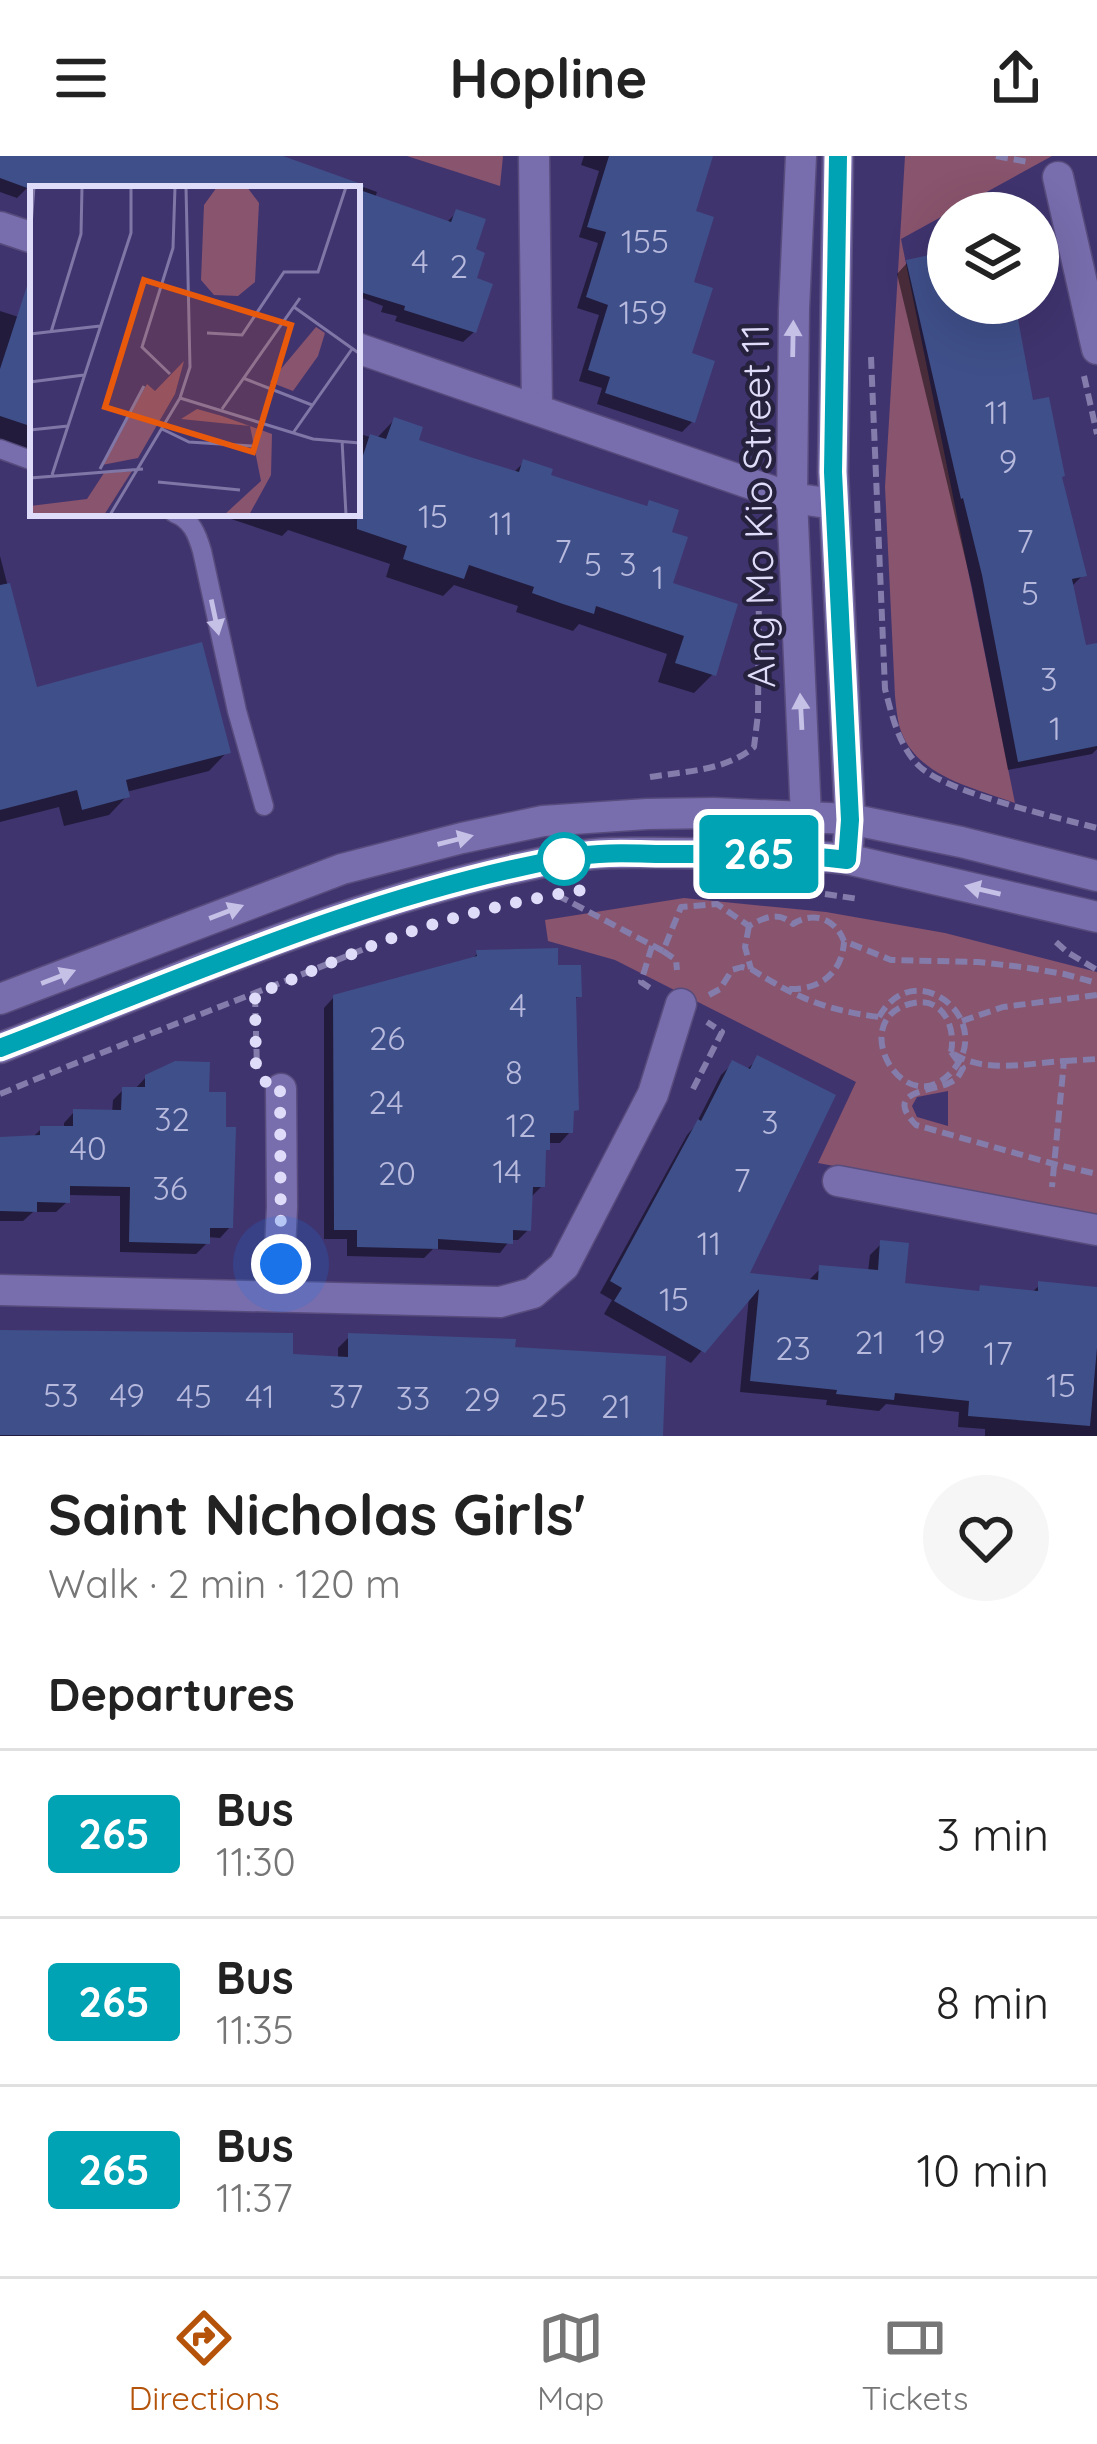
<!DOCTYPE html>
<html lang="en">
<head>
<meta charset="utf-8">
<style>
	:root { --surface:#fff; --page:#f6f6f6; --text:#222; --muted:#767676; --line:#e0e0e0; --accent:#b45309 }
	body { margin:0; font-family:Quicksand,sans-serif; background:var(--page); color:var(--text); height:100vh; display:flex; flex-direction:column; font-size:45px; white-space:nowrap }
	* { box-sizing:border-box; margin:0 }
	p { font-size:39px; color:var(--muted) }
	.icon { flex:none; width:66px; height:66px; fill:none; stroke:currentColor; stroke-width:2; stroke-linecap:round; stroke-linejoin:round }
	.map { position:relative; height:1280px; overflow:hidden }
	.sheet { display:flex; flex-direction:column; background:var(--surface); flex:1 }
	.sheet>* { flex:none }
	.badge { padding:0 24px; border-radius:9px; font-size:42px; line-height:78px }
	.buttons { position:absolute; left:927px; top:36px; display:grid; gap:24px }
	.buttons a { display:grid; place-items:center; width:132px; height:132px; border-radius:50%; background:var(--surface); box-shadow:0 12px 48px #0002; font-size:60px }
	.you { position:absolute; width:60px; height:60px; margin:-30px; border:9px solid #fff; border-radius:50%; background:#1a73e8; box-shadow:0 0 0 18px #1a73e833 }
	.map>.badge { position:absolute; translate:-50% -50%; box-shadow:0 0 0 6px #fff }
	h2 { padding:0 48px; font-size:45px; line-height:108px }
	.round { display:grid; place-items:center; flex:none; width:126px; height:126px; border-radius:63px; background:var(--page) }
	.headline { display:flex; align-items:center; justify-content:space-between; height:204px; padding:0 48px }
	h1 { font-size:57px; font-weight:700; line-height:90px }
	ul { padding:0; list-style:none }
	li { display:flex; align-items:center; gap:36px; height:168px; padding:0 48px; border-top:3px solid var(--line) }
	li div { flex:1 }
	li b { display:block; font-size:45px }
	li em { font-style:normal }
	li .badge { min-width:132px; font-weight:700; text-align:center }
	header { display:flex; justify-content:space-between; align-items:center; height:156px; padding:0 48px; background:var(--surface); font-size:54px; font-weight:700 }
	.dock { display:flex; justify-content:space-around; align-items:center; height:168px; border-top:3px solid var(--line); background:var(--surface); font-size:33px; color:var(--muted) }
	.dock a { display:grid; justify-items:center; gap:6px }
	.dock .selected { color:var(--accent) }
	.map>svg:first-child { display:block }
	.green { fill:#89546d; fill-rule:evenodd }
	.shadow { fill:#0007 }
	.building { fill:#3f4f89 }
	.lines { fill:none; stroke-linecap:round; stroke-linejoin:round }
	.service-casing { stroke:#584c7d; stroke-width:21 }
	.minor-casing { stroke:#584c7d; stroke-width:33 }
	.tertiary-casing { stroke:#584c7d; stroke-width:33 }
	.secondary-casing { stroke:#584c7d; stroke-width:33 }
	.path { stroke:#847caa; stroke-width:6; stroke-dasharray:12 6; stroke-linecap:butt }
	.service { stroke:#786dad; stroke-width:18 }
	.minor { stroke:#786dad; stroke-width:30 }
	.tertiary { stroke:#786dad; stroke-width:30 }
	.secondary { stroke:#786dad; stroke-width:30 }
	.path-bridge { stroke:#847caa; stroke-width:6; stroke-dasharray:12 6; stroke-linecap:butt }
	.oneway { fill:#c5c0e6 }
	.line-casing { stroke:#fff; stroke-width:27 }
	.line { stroke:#00a3b4; stroke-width:18 }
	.walk { stroke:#dfdcf9; stroke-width:12; stroke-dasharray:0 21.6 }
	.stop-dot { fill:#fff; stroke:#00a3b4; stroke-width:6 }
	.labels { text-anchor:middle; stroke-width:9; stroke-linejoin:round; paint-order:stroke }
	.number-label { font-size:33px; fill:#b7b9dd }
	.street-label { font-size:39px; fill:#dfdcf9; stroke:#26213c }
	.inset-road { fill:none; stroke:#8077a6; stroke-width:3 }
	.view { fill:#e8590c; fill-opacity:0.15; stroke:#e8590c; stroke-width:6 }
	.inset-edge { fill:none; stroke:#dfdcf9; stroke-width:6 }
</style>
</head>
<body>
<header><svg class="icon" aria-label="menu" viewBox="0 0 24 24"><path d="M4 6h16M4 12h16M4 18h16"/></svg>Hopline<svg class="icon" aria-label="share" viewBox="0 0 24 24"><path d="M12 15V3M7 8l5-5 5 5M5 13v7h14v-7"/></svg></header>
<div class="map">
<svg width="1097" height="1280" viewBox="0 0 1097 1280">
	<rect width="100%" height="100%" fill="#40346f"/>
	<!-- green -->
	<g class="green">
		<polygon points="407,0 503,0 500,30"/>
		<path d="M 905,0 L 1052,0 L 901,83 L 1015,647 C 972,631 913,620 899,569 C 897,560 896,550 895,540 L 885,331 Z"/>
		<path d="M 684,742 L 826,756 L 945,777 L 1097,816 L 1097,1059 L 818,1007 L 856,926 L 615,804 L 548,785 L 545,764 ZM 948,935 L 948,970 L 917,961 L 912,950 L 917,941 Z"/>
	</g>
	<!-- shadow -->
	<g class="shadow">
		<polygon points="0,0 278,0 377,36 375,42 446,67 457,56 472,95 474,176 463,186 395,165 397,160 381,156 383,150 357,140 357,33 35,33 28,31 17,42 0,36"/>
		<polygon points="584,0 710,0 692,57 689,199 693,265 682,276 597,248 602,232 579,225 599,159 577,152 598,87 579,81 599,15 581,9"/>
		<polygon points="948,98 948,147 1031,147 1021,160 1015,161 1031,248 1059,321 1083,419 1071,431 1084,493 1097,511 1097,593 1092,598 1008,614 972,431 897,118 907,107"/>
		<polygon points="0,155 28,164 33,158 33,288 27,293 0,284"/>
		<polygon points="394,264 415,286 513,317 524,306 547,321 644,352 650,347 668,377 669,429 713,518 694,537 658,526 667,498 579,468 573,475 516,456 518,450 454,429 443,440 386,421 390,408 288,374 282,380 225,361 226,357 357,357 357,277 376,283"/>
		<polygon points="0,400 35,535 227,596 209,615 126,636 127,640 109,659 64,670 59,651 0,666"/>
		<polygon points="478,797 555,813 579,839 573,845 576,953 571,958 570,976 560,987 547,987 543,997 542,1030 532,1040 528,1074 518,1084 510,1084 500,1097 433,1093 424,1102 347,1100 347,1083 324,1083 324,852 334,841 470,805"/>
		<polygon points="758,903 745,1120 807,1126 820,1113 868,1116 870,1099 882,1087 902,1129 976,1138 981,1132 1031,1137 1040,1129 1097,1134 1097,1280 985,1280 985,1273 958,1271 959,1256 886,1248 879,1255 826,1249 827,1244 740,1236 749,1140 691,1207 604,1158 612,1144 600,1137 687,979 695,970 721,919 733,907 746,914"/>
		<polygon points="146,921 206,939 230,1071 220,1082 207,1081 207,1087 196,1098 120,1096 120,1040 67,1039 67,1046 56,1056 33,1056 23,1065 0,1065 0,981 32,982 41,973 64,973 64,967 74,956 112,957 113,944 123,934 134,934"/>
		<polygon points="0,1176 290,1201 338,1203 338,1192 350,1180 663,1202 660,1280 0,1280"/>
	</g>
	<!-- building -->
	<g class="building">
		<polygon points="0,0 283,0 364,29 363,33 357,33 451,66 456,53 486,63 476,93 485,97 477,122 493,128 476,177 404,154 405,150 357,135 357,33 30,33 0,22"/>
		<polygon points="609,0 713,0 696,55 714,61 694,126 713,132 692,197 715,205 695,267 605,237 610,221 588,214 608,149 586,141 606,76 587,71"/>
		<polygon points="948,95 948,147 1015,147 1033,244 1049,241 1065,320 1062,321 1087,420 1072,423 1086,489 1097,487 1097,590 1018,606 982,419 963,342 961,343 906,104"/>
		<polygon points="27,130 33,131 33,271 0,260 0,213"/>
		<polygon points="394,261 423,271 419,284 470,301 519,316 523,303 553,313 551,319 600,335 647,350 649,344 679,354 672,376 688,381 673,427 738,448 716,520 675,507 684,480 596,450 594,458 563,448 532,437 534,431 469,409 464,423 433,413 403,403 407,390 357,373 357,318 370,278 386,283"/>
		<polygon points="10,427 37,531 202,486 231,597 126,624 130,641 82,654 77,634 0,654 0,429"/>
		<polygon points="558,792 558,809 581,809 582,841 576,841 579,954 574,955 573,977 550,977 550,994 546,994 545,1031 533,1031 531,1075 513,1074 513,1088 438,1083 438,1093 357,1091 357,1074 334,1074 333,839 477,800 476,794"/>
		<polygon points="757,899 836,939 750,1117 818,1124 819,1109 878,1114 880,1084 909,1087 905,1127 979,1135 980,1129 1038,1135 1038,1125 1097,1131 1097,1192 1090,1270 968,1260 969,1245 895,1237 894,1244 836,1238 837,1234 750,1225 759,1133 705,1197 614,1145 622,1132 610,1125 698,963 701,965 732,904 750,913"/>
		<polygon points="175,905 210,906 209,936 226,936 226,971 236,971 233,1072 210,1072 210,1088 129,1086 130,1031 70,1030 70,1047 37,1046 37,1056 0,1055 0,981 40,979 40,970 73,970 73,953 121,954 122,931 145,931 145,919"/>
		<polygon points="0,1174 293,1177 293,1198 348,1201 348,1177 516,1183 515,1191 666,1200 663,1280 0,1279"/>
	</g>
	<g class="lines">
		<!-- service casing -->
		<g class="service-casing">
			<g id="service">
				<polyline points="0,293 33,305"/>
				<path d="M 174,357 C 192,364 197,378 202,395 L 237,555 L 264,650"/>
			</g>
		</g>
		<!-- minor casing -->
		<g class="minor-casing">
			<g id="minor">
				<polyline points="534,0 537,253"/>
				<polyline points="1058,21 1097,193"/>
				<polyline points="0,71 33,82"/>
				<polyline points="357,192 792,342 834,348"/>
				<polyline points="838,1025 1097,1074"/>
				<polyline points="0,1134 500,1146 533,1137 564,1110 653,938 681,848"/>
				<polyline points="278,1139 282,1051 281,933"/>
			</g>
		</g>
		<!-- tertiary casing -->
		<g class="tertiary-casing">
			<g id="tertiary">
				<polyline points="801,0 794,153 792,342 806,661 805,699"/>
				<polyline points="838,0 833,316 850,663 847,703"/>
			</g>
		</g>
		<!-- secondary casing -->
		<g class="secondary-casing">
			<g id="secondary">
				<polyline points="0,843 342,713 462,682 543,665 647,658 714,657 850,663 961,686 1097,720"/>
				<path d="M 0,892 C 184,821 377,734 572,701 C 604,695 640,697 673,697 C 731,698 789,697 847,703 L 1097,761"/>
			</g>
		</g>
		<!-- path -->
		<g class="path">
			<polyline points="996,0 1028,6"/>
			<path d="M 871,201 L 885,533 C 892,560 899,590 919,610 C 947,637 1056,661 1097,672"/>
			<polyline points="1084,220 1097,278"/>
			<path d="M 650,621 C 686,615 725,615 754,591 L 758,558 L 759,427"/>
			<polyline points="825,738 859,743"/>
			<path d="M 557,739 L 663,795 L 681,751 L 717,748 L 749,770 C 765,761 778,755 793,768 C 813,755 835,762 844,785 L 891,804 L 978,806 L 1022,811 L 1064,818 L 1097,827"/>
			<polyline points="749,770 745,791 751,813"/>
			<polyline points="1056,786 1067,796 1097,814"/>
			<polyline points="652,790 641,826 653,834"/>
			<polyline points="663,795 676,804 677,814"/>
			<path d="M 789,833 C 820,834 842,817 844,786"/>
			<polyline points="255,839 257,913"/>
			<path d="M 709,839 L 720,833 L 732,814 L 742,811 L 751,813 C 797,842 825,854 879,861"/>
			<polyline points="962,865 1003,851 1097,839"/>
			<path d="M 951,896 L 963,912 C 958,921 958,923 949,927 C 932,936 882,934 916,969 L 1054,1008 L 1097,1018"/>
			<path d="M 954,898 C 986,918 1029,907 1064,905 L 1052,1031"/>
			<polyline points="1065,905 1097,903"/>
			<polyline points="693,933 722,876 707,866"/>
			<path d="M 0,938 C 125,886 252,840 376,788"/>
		</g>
		<!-- service -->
		<use href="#service" class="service"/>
		<!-- minor -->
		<use href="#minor" class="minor"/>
		<!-- tertiary -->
		<use href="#tertiary" class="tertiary"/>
		<!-- secondary -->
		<use href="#secondary" class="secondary"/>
		<!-- path-bridge -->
		<path class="path-bridge" d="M 879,861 C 914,798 995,862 954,913 C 905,973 842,860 914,847 C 944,841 956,873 951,896"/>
	</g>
	<!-- one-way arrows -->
	<defs><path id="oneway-solid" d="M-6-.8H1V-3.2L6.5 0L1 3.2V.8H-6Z" transform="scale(3)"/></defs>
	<g class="oneway">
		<use href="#oneway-solid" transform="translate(793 183) rotate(-89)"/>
		<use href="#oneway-solid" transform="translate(215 461) rotate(78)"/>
		<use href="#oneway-solid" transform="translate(801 556) rotate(-93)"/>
		<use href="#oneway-solid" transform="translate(455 684) rotate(-14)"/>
		<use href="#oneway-solid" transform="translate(983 734) rotate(-167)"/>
		<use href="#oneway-solid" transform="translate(226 756) rotate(-21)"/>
		<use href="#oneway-solid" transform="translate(58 821) rotate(-21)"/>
	</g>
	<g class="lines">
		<!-- line casing -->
		<g class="line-casing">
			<path id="line" d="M 0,892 C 185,821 376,735 572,701 C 604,695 640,698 673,698 C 731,698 789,697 847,704 L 850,664 L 833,316 L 838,0"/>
		</g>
		<!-- line -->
		<use href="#line" class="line"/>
		<!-- walk -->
		<path class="walk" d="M 281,1108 L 280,933 L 272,935 L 256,912 L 255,839 C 298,821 341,802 384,785 C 448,761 515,745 582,734 L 564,703"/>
	</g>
	<!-- markers -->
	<circle class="stop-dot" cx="564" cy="703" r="24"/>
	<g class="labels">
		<!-- number labels -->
		<g class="number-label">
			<text x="645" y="97">155</text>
			<text x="420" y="117">4</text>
			<text x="459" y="122">2</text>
			<text x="643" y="168">159</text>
			<text x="997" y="268">11</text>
			<text x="1008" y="317">9</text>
			<text x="433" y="372">15</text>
			<text x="501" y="379">11</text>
			<text x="1025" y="397">7</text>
			<text x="563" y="407">7</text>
			<text x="593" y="420">5</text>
			<text x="628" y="420">3</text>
			<text x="658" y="433">1</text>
			<text x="1030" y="449">5</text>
			<text x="1049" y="535">3</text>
			<text x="1055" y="584">1</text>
			<text x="518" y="861">4</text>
			<text x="387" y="894">26</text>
			<text x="514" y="928">8</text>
			<text x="386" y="958">24</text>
			<text x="172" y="975">32</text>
			<text x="770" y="978">3</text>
			<text x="521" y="981">12</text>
			<text x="88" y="1004">40</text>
			<text x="507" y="1027">14</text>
			<text x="397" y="1029">20</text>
			<text x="742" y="1036">7</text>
			<text x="170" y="1044">36</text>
			<text x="709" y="1099">11</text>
			<text x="674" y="1155">15</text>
			<text x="930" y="1197">19</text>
			<text x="870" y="1198">21</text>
			<text x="793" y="1204">23</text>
			<text x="998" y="1209">17</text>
			<text x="1061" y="1241">15</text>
			<text x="61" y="1251">53</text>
			<text x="127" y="1251">49</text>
			<text x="194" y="1252">45</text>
			<text x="260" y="1252">41</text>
			<text x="346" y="1252">37</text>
			<text x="413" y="1254">33</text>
			<text x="482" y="1255">29</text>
			<text x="549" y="1261">25</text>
			<text x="616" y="1262">21</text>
		</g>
		<!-- street labels -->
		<g class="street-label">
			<text transform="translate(758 350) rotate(-91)" y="14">Ang Mo Kio Street 11</text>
		</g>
	</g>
	<!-- overview -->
	<g transform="translate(30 30)">
		<rect width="330" height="330" fill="#40346f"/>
		<path d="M 187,1 L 217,1 L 229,17 L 225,96 L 208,110 L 184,109 L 171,94 L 174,19 ZM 286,141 L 295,147 L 288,170 L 263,205 L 240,196 ZM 154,175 L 145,208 L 108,272 L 72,279 L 117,198 L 125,205 ZM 167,223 L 192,230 L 242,248 L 241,289 L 219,329 L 194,329 L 231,295 L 220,240 L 151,233 ZM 102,285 L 74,329 L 0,329 L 0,320 L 57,313 L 74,287 Z" fill="#89546d"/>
		<path class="inset-road" d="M 0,53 L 4,1M 264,121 L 330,168M 21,146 L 51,48 L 52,1M 177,147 L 212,149 L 254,86 L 288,86 L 316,1M 0,148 L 70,140M 140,188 L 112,161 L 143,62 L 145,1M 213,192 L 282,219M 0,196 L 54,189M 150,212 L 283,253 L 330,257M 192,223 L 270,112M 132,243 L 159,256 L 222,260M 0,244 L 38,240M 263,247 L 322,163M 312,254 L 316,329M 70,283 L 114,200M 22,289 L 101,47 L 101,1M 0,292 L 113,283M 128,296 L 210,304M 80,329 L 150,212 L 160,181 L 156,1"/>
		<path class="view" d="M 114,94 L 261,139 L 223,266 L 75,221 Z"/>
		<rect width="330" height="330" class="inset-edge"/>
	</g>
</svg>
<div class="buttons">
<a><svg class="icon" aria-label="layers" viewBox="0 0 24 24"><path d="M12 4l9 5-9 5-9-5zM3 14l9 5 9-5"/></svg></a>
</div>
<div class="you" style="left:281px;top:1108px"></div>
<b class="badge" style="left:759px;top:698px;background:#00a3b4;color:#fff">265</b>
</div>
<section class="sheet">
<div class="headline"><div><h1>Saint Nicholas Girls'</h1><p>Walk · 2 min · 120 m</p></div><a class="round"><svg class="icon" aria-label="heart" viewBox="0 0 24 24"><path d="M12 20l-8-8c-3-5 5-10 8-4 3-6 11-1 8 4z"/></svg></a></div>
<h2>Departures</h2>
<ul>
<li><span class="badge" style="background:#00a3b4;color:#fff">265</span><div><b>Bus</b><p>11:30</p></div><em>3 min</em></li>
<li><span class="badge" style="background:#00a3b4;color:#fff">265</span><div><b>Bus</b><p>11:35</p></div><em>8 min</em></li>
<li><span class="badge" style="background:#00a3b4;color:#fff">265</span><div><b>Bus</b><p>11:37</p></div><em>10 min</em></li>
</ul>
</section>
<nav class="dock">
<a class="selected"><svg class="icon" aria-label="directions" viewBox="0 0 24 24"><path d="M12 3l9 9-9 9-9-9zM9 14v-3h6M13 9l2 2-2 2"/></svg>Directions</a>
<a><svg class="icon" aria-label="map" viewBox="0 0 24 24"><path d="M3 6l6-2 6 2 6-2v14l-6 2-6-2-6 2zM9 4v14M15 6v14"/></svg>Map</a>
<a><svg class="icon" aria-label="tickets" viewBox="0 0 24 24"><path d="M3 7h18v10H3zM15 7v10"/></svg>Tickets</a>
</nav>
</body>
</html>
